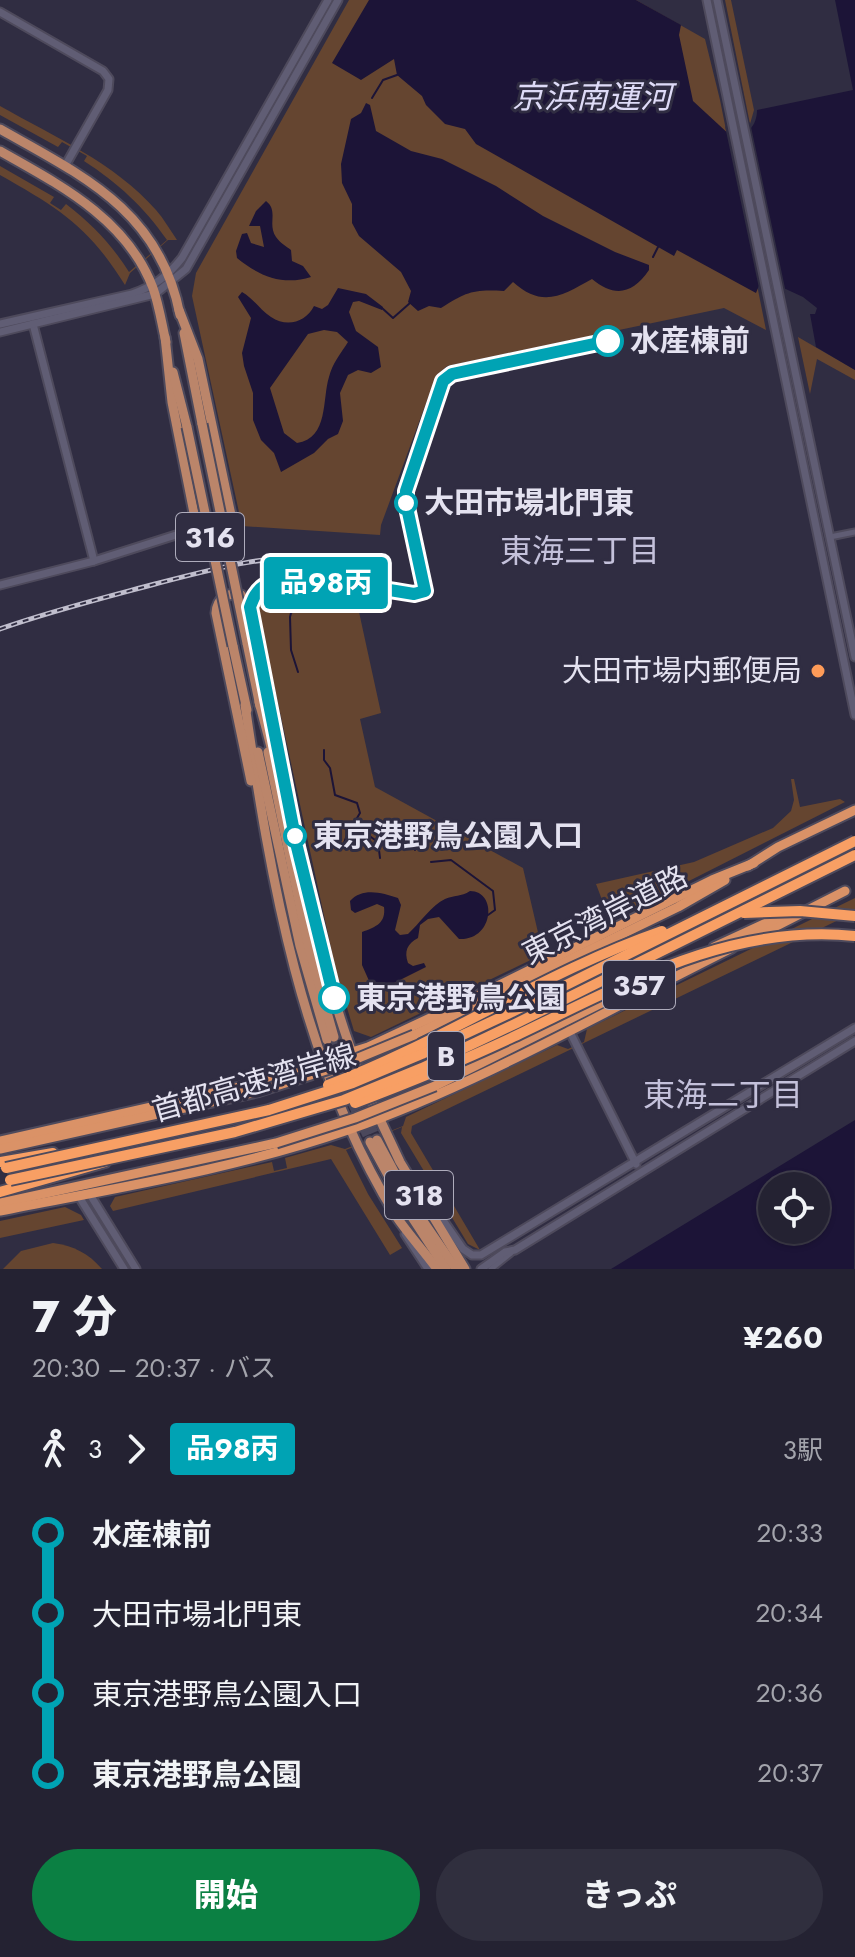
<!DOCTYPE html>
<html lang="ja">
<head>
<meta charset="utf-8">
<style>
	:root { --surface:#242232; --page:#302f3e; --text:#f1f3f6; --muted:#a3a4ac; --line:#413f4d; --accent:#0b8043 }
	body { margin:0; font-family:Jost,"Noto Sans JP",sans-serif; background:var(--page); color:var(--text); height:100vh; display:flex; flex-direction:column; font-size:30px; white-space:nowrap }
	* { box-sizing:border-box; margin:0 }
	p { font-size:26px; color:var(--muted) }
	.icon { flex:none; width:44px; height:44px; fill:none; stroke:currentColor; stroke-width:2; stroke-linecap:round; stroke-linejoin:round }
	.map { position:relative; height:1269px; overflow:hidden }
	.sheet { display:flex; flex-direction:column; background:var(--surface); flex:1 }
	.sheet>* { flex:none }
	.badge { padding:0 16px; border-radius:6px; font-size:28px; line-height:52px }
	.fabs { position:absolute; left:758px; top:1172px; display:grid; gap:16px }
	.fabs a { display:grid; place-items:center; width:72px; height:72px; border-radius:50%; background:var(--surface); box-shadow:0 2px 6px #0004,0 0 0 2px var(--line); font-size:40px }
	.map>.badge { position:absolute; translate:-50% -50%; box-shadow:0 0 0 4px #fff }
	.legs { display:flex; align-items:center; gap:12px; height:88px; padding:0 32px; font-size:26px }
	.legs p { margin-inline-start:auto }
	.summary { display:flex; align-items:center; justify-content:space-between; height:136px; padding:0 32px }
	h1 { font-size:44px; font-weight:800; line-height:60px }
	.cta { display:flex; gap:16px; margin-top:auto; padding:16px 32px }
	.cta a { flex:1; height:92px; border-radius:48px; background:var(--accent); color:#fff; font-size:32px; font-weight:800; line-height:92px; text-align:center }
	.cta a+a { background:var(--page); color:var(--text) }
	ul { padding:0 32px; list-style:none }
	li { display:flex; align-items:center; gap:28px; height:80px; font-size:30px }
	li i { display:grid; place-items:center; width:12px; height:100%; margin:0 10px; background:currentColor }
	li i::after { content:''; width:20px; height:20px; margin:-10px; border:6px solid; border-radius:50%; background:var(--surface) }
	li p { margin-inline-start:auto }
	li:first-child i { background:linear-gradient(#0000 50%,currentColor 0) }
	li:last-child i { background:linear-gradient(currentColor 50%,#0000 0) }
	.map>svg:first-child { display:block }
	.green { fill:#654530 }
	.water { fill:#1c1437; fill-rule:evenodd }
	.pier { fill:#302d42 }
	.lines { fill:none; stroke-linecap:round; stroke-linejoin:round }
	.stream { stroke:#1c1437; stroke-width:2 }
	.primary-tunnel { stroke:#4b485c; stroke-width:9; stroke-dasharray:9 4.5; stroke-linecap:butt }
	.minor-casing { stroke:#4e4a5c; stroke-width:9 }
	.tertiary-casing { stroke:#4e4a5c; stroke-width:11 }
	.primary-casing { stroke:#4e4a5c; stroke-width:13 }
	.trunk-casing { stroke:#4e4a5c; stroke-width:13 }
	.motorway-casing { stroke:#4e4a5c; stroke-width:14 }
	.minor { stroke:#605d74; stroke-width:5 }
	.tertiary { stroke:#605d74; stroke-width:7 }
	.primary { stroke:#bb856a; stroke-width:9 }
	.trunk { stroke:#da9267; stroke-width:9 }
	.motorway { stroke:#f89f64; stroke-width:10 }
	.rail-casing { stroke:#c0becd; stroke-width:5 }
	.rail { stroke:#302d42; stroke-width:2; stroke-dasharray:6; stroke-linecap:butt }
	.primary-bridge-casing { stroke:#4e4a5c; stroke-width:13; stroke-linecap:butt }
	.trunk-bridge-casing { stroke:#4e4a5c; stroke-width:13; stroke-linecap:butt }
	.motorway-bridge-casing { stroke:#4e4a5c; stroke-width:14; stroke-linecap:butt }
	.primary-bridge { stroke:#bb856a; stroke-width:9 }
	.trunk-bridge { stroke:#da9267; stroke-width:9 }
	.motorway-bridge { stroke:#f89f64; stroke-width:10 }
	.line-1-casing { stroke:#fff; stroke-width:18 }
	.line-1 { stroke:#00a3b4; stroke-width:12 }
	.stop-1-dot { fill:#fff; stroke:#00a3b4; stroke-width:4 }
	.poi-dot { fill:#fe9b58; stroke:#302d42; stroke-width:3 }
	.labels { text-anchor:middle; stroke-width:6; stroke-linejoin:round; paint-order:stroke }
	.shield { fill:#302d42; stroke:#aeacbc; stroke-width:2 }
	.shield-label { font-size:28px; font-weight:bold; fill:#e4e2f0 }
	.stop-label { font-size:30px; font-weight:bold; fill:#e4e2f0; stroke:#302d42; text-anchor:start }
	.poi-label { font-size:30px; fill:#e4e2f0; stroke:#302d42; text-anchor:end }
	.street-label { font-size:30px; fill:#e4e2f0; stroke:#302d42 }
	.water-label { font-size:32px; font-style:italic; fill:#dedbf7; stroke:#302d42 }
	.neighbourhood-label { font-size:32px; fill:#c4c1db; stroke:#302d42 }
</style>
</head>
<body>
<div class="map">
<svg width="855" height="1269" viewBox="0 0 855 1269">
	<rect width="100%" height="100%" fill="#302d42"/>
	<!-- green -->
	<g class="green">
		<polygon points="349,0 636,0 705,39 720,100 766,330 724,308 447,366 436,376 381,525 380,535 242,526 192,296 196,273"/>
		<polygon points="725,0 731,0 754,110 750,124"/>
		<path d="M 0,106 C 53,136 115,163 156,210 C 164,219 170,230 177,240 L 168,240 L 130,273 L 125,285 C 88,226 60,209 0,175 L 0,166 L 54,197 L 50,203 L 61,210 L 66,204 C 92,224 112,245 129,272 L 167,240 C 144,207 118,183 84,161 L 87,156 L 62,142 L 58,147 L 0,115 Z"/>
		<polygon points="798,337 855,370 855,380 817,359 810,394"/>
		<path d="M 340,587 L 354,589 L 381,713 L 360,719 L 375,787 L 523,868 L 543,954 L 371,1037 L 354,1031 L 336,971 L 256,601 C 277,581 312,587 340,587 Z"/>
		<polygon points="791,779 794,779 800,807 840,799 845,802 610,921 596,884 694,862 773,828 791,811 794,800"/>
		<polygon points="855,898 855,912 412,1126 411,1133 480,1250 468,1244 401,1133 402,1127 346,1150 368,1194 402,1248 390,1255 331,1159 113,1211 110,1206 115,1197 272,1162 274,1171 287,1168 285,1158 331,1145 345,1149 403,1126 406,1117 557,1045 568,1049 584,1042 587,1029"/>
		<polygon points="65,1207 81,1215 84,1220 0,1238 0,1221"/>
		<path d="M 53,1243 C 74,1246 88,1253 102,1269 L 3,1269 L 21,1251 Z"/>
	</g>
	<!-- water -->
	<g class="water">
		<path d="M 369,0 L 636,0 L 681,25 L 679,35 L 693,101 L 732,137 C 747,136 757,126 757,110 L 853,90 L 835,0 L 855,0 L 855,370 L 816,347 L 810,314 L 815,314 L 817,308 L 803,297 L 762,278 L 756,293 L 677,250 L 674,256 L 476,144 L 465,129 L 445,124 L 426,105 L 422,96 L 397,75 L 394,59 L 361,80 L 332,63 Z"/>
		<path d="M 366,103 L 370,105 L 376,131 L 411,151 L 442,159 L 496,186 L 543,216 L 615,252 L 649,265 L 649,270 C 632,295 614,297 592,279 C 563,295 543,309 513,282 L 504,291 C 473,289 466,292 441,308 L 429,306 L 418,311 L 408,302 L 411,291 L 401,272 L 359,236 L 352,223 L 352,204 L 342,183 L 341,164 L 351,119 L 361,113 Z"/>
		<path d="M 266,201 C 279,211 267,224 276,237 C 280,243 286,246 291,250 L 292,261 L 303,266 L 311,277 C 283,286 259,276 237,258 L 236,251 L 242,234 L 247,233 L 251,243 L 264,247 L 260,226 L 249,226 L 256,211 Z"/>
		<path d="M 338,288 L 366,294 L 383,307 L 382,310 L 359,301 L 353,302 L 349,312 L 356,331 L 378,347 L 381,367 L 371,373 L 358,370 L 348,375 L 340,393 L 343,421 L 338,434 L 328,439 L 314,453 L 281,472 L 274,453 L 261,440 L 253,420 L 253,393 L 244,366 L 242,353 L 251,318 L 238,297 L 242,292 C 254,299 260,310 271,317 C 287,328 306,322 314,306 L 322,309 L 328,305 ZM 324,330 L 337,332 L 348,342 C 341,353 332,364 329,377 C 322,399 329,438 297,443 L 284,433 L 270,388 L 308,334 Z"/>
		<path d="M 470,891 C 498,891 494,941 459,939 L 439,917 L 428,919 L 420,925 L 418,938 C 407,944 404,951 408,963 L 413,966 L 424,963 L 426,967 L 388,986 L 370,983 L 362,965 L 362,932 C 376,927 386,923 384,907 L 377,904 L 355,913 L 351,910 L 350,901 C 363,887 382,893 398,898 L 401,905 L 395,930 L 400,935 L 408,934 C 419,924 432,905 445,899 C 454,895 461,897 470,891 Z"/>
		<path d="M 855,1120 L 854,1269 L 611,1269 ZM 772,1186 L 816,1186 L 816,1230 L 772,1230 Z"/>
	</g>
	<!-- pier -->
	<polygon class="pier" points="750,122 786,293 764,283 760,293 725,126 734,133 740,132"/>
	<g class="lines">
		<!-- stream -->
		<g class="stream">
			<polyline points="372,98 383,80 397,75"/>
			<polyline points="653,257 658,247"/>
			<polyline points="382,308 393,318 410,303"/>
			<polyline points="298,672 291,650 290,617 291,613 320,593"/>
			<polyline points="324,750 324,760 330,768 335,795 357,803 360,813 357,818"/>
			<path d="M 358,822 C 369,820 374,823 384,824 C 402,826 411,831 415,850"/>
			<polyline points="368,835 378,842 380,858"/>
			<polyline points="344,843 348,832 354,827"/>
			<polyline points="431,862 451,860 493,891 495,910 488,915"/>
		</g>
		<!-- primary-tunnel -->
		<g class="primary-tunnel">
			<polyline points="334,1037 377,1140"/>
			<polyline points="327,1040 347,1092 370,1142"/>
		</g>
		<!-- minor casing -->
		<g class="minor-casing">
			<g id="minor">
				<polyline points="830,537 855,532"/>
				<polyline points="491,1269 511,1253"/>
			</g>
		</g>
		<!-- tertiary casing -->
		<g class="tertiary-casing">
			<g id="tertiary">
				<polyline points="707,0 855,715"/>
				<polyline points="717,0 855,657"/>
				<polyline points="0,12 103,71 109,79 108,90 65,166"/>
				<path d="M 0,324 L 132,294 C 154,286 167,277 182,258 L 328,0"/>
				<polyline points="33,324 94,561"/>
				<polyline points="0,332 155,294 186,269 338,0"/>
				<polyline points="0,585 94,561 198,528"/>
				<polyline points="569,1030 636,1164"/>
				<polyline points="415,1180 463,1249 472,1255 481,1255 855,1028"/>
				<polyline points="89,1193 136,1269"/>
				<polyline points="78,1195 124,1269"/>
				<polyline points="405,1234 428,1269"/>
				<polyline points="481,1269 505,1252 515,1250 855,1041"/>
			</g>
		</g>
		<!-- primary casing -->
		<g class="primary-casing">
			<g id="primary">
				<path d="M 0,129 C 83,176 160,211 180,315"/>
				<path d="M 0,151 C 60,185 127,219 153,288 C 159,305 162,325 166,342"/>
				<polyline points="184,333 202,424"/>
				<path d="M 165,337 L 172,402 L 195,518 L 198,528 C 209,535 218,534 228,527 L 231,515 L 198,359 L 179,310"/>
				<polyline points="173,372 187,427"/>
				<polyline points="247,643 260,706"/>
				<polyline points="233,646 247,710"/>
				<path d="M 259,702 C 294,826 314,956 361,1077"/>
				<path d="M 245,705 C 271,881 301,1062 396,1216 C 408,1234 424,1251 437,1269"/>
				<polyline points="258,752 300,946 327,1040"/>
				<polyline points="268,752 308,945 334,1037"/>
				<path d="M 251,781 L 216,613 C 217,598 227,592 241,595 L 250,607 L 283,768"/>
				<polyline points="368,1094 400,1162 465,1269"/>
				<polyline points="377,1140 412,1205 456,1269"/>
				<polyline points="370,1142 406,1208 446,1269"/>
			</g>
		</g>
		<!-- trunk casing -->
		<g class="trunk-casing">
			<g id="trunk">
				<polyline points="748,866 778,847 855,810"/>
				<polyline points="749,940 845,891"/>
				<polyline points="714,947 788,913"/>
				<polyline points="414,1035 678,907 725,880"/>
				<polyline points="435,1086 662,973"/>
				<polyline points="0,1141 240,1087 368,1047 475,997 712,880 754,863"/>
				<polyline points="0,1149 257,1092"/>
				<polyline points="0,1203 276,1143"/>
				<path d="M 0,1211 C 116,1188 236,1169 348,1130 C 479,1084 607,1010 732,948"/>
			</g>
		</g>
		<!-- motorway casing -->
		<g class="motorway-casing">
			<g id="motorway">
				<polyline points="0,1162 53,1153"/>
				<polyline points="0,1192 105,1162"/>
			</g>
		</g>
		<!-- minor -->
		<use href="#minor" class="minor"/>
		<!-- tertiary -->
		<use href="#tertiary" class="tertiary"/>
		<!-- primary -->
		<use href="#primary" class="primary"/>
		<!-- trunk -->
		<use href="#trunk" class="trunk"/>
		<!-- motorway -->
		<use href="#motorway" class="motorway"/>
		<!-- rail casing -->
		<g class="rail-casing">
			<path id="rail" d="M 0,629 C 51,611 103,598 155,584 C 213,569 271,553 331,557"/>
		</g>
		<!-- rail -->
		<use href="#rail" class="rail"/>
		<!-- primary-bridge casing -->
		<g class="primary-bridge-casing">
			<g id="primary-bridge">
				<polyline points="202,424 247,643"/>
				<polyline points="187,427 233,646"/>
			</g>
		</g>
		<!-- trunk-bridge casing -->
		<g class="trunk-bridge-casing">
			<g id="trunk-bridge">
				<polyline points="257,1092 339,1066 414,1035"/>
				<polyline points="276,1143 355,1118 435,1086"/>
			</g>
		</g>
		<!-- motorway-bridge casing -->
		<g class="motorway-bridge-casing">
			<g id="motorway-bridge">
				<polyline points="744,913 800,911 855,916"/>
				<path d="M 328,1085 C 443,1042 546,971 662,931"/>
				<path d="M 355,1103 C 408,1083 462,1061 513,1037 C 623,985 729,923 855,936"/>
				<polyline points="6,1168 269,1110 353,1083 422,1054 512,1012 855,841"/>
				<polyline points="10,1180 235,1132 344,1100 422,1068 517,1023 855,855"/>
			</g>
		</g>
		<!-- primary-bridge -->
		<use href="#primary-bridge" class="primary-bridge"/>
		<!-- trunk-bridge -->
		<use href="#trunk-bridge" class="trunk-bridge"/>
		<!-- motorway-bridge -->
		<use href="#motorway-bridge" class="motorway-bridge"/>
	</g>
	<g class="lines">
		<!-- line-1 casing -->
		<g class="line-1-casing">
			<path id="line-1" d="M 334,998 L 297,847 L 250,607 C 253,599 256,591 264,586 C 287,573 385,589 414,594 L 425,591 L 406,503 L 406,491 L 443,381 L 452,374 L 608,341"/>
		</g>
		<!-- line-1 -->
		<use href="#line-1" class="line-1"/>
	</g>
	<!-- markers -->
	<g class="stop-1-dot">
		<circle cx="608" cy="341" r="14"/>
		<circle cx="406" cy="503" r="10"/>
		<circle cx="295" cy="836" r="10"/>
		<circle cx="334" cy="998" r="14"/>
	</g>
	<circle class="poi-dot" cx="818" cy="671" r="8"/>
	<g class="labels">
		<!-- shield labels -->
		<g class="shield">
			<rect x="176" y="513" width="68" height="48" rx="6"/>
			<rect x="603" y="961" width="72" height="48" rx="6"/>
			<rect x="428" y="1032" width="36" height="48" rx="6"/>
			<rect x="385" y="1171" width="68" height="48" rx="6"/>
		</g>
		<g class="shield-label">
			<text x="210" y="547">316</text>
			<text x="639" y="995">357</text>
			<text x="446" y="1066">B</text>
			<text x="419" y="1205">318</text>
		</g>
		<!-- stop labels -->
		<g class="stop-label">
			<text x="630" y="351">水産棟前</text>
			<text x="424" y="513">大田市場北門東</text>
			<text x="313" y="846">東京港野鳥公園入口</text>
			<text x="356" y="1008">東京港野鳥公園</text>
		</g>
		<!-- poi labels -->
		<g class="poi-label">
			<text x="802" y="681">大田市場内郵便局</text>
		</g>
		<!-- street labels -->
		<g class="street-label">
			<text transform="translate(605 915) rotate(-27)" y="10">東京湾岸道路</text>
			<text transform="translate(254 1083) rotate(-16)" y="10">首都高速湾岸線</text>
		</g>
		<!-- water labels -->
		<g class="water-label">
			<text x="592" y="108">京浜南運河</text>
		</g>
		<!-- neighbourhood labels -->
		<g class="neighbourhood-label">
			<text x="580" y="562">東海三丁目</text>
			<text x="723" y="1106">東海二丁目</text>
		</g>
	</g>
</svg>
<div class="fabs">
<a><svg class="icon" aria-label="locate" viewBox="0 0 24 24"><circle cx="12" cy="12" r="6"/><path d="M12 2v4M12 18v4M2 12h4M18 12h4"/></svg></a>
</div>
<b class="badge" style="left:326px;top:583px;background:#00a3b4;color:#fff">品98丙</b>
</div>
<section class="sheet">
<div class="summary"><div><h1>7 分</h1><p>20:30 – 20:37 · バス</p></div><b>¥260</b></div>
<div class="legs"><svg class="icon" aria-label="walk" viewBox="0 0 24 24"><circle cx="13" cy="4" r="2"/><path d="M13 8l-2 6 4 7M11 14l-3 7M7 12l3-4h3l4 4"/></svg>3<svg class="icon" aria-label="forward" viewBox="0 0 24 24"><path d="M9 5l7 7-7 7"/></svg><b class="badge" style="background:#00a3b4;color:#fff">品98丙</b><p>3駅</p></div>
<ul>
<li><i style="color:#00a3b4"></i><b>水産棟前</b><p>20:33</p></li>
<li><i style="color:#00a3b4"></i><span>大田市場北門東</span><p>20:34</p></li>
<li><i style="color:#00a3b4"></i><span>東京港野鳥公園入口</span><p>20:36</p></li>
<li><i style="color:#00a3b4"></i><b>東京港野鳥公園</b><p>20:37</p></li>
</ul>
<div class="cta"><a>開始</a><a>きっぷ</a></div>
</section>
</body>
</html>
